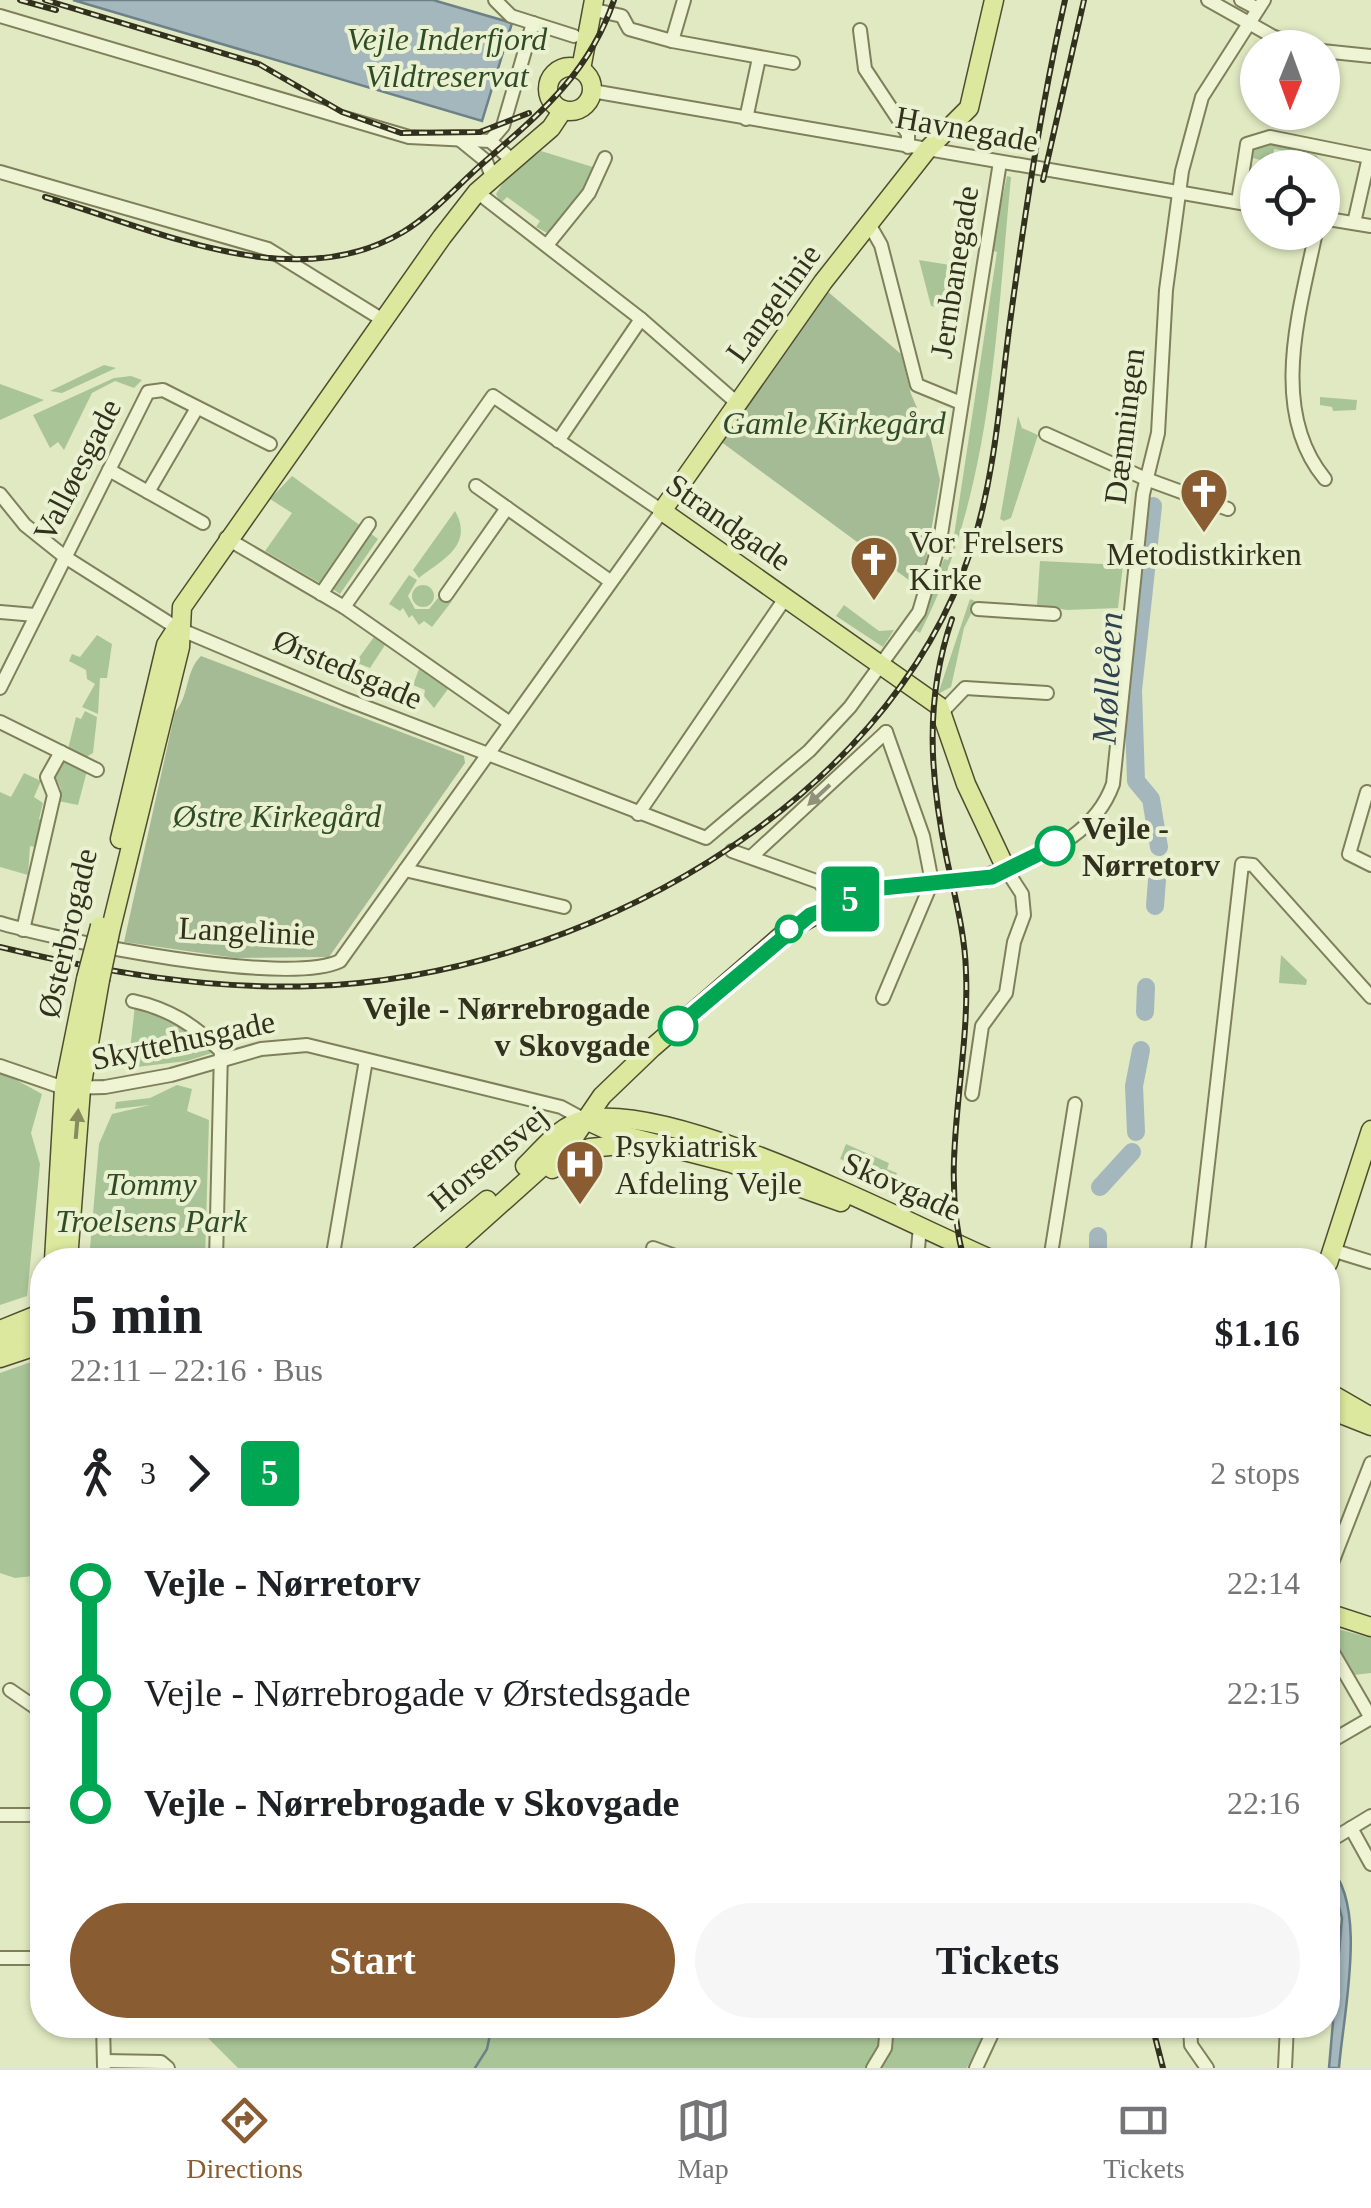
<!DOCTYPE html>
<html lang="en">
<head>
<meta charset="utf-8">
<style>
	:root { --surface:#fff; --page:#f6f6f6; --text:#202124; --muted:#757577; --line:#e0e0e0; --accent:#895c32 }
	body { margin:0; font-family:Georgia,serif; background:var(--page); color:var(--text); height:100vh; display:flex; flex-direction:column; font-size:38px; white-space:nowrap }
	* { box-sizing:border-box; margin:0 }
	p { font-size:32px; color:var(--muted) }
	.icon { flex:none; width:55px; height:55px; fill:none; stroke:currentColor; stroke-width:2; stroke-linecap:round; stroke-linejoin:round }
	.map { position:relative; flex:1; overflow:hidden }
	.side { position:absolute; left:30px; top:1248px; width:1310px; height:790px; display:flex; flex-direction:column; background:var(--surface); border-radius:40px; box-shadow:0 2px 8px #0004 }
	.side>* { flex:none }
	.badge { padding:0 20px; border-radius:8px; font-size:35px; line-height:65px }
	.needle { width:65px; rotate:181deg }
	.fabs { position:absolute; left:1240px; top:30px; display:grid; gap:20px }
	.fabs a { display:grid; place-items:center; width:100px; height:100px; border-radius:50%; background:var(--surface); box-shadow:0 2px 8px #0004; font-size:50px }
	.map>.badge { position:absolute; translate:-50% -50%; box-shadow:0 0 0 5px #fff }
	.legs { display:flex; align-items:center; gap:15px; height:110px; padding:0 40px; font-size:32px }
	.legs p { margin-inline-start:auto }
	.overview { display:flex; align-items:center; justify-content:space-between; height:170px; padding:0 40px }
	h1 { font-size:55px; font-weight:700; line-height:75px }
	.cta { display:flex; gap:20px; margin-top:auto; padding:20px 40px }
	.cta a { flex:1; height:115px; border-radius:60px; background:var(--accent); color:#fff; font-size:40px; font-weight:700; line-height:115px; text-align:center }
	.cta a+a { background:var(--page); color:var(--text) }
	ul { padding:0 40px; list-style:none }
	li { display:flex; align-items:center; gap:35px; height:110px; font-size:38px }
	li i { display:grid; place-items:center; width:15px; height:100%; margin:0 12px; background:currentColor }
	li i::after { content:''; width:25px; height:25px; margin:-12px; border:8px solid; border-radius:50%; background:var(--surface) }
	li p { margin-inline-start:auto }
	li:first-child i { background:linear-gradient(#0000 50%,currentColor 0) }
	li:last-child i { background:linear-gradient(currentColor 50%,#0000 0) }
	.tab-bar { display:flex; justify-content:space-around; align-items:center; height:140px; border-top:2px solid var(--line); background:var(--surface); font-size:28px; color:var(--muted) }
	.tab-bar a { display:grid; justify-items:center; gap:5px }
	.tab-bar .current { color:var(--accent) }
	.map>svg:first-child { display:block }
	.green { fill:#a9c598 }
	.cemetery { fill:#a4bb96 }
	.water { fill:#a4b7bc; stroke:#6c8288; stroke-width:2.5 }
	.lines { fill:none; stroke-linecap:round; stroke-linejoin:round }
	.stream { stroke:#6c8288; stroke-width:2.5 }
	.river { stroke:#a4b7bc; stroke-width:18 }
	.minor-casing { stroke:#7f805b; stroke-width:16 }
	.major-casing { stroke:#4f4d2f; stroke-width:21 }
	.minor { stroke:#eef4d4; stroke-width:12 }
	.major { stroke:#dbe89d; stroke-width:18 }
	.rail-casing { stroke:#32311e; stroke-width:6 }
	.rail { stroke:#eaf1d1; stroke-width:2.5; stroke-dasharray:8; stroke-linecap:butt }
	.major-bridge-casing { stroke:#4f4d2f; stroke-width:21; stroke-linecap:butt }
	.major-bridge { stroke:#dbe89d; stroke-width:18 }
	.oneway { fill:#909279 }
	.oneway2 { fill:#868c5e }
	.line-1-casing { stroke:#fff; stroke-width:22 }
	.line-1 { stroke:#00a651; stroke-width:15 }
	.stop-1-dot { fill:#fff; stroke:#00a651; stroke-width:5 }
	.labels { text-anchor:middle; stroke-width:8; stroke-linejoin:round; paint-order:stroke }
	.park-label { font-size:32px; font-style:italic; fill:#304c27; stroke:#eaf1d1 }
	.street-label { font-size:32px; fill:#32311e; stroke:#eaf1d1 }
	.poi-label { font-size:32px; fill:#32311e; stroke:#eaf1d1; text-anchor:start }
	.stop-label { font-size:32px; font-weight:bold; fill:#32311e; stroke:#eaf1d1; text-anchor:start }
	.water-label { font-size:35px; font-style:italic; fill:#2f4250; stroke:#eaf1d1 }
</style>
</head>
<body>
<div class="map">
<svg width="1371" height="2068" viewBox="0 0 1371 2068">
	<rect width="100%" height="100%" fill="#e1e9c2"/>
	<!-- green -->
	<g class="green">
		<polygon points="1269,144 1316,155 1323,164 1317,167 1284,160 1285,151 1274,149 1272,163 1253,158 1249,176 1257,178 1257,191 1246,185 1252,150"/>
		<polygon points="541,151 596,168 585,190 547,233 536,227 540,221 507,197 501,203 496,194 506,178"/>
		<path d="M 1007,176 L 1011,177 C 996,331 992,493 920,633 L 915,630 L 944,559 L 948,560 L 952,549 L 997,252 L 991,250 Z"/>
		<polygon points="919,260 950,265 943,308 931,306"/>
		<polygon points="104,365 116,368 62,393 50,391"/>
		<polygon points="131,376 142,380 134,388 115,381 92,393 64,450 58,442 50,448 33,415 114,378"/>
		<polygon points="0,384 44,400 0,420"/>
		<polygon points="1320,397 1357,400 1356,410 1333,411 1332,407 1320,405"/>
		<polygon points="1018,416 1022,428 1038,435 1011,518 1004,521 1000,519"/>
		<polygon points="292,476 361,526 320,583 265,551 292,513 270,499"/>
		<path d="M 455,511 C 475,546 440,561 419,578 L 413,570 Z"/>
		<polygon points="370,533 378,539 340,594 331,588"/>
		<polygon points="756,536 780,552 771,567 746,550"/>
		<polygon points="1040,561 1123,565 1118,608 1067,610 1037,605"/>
		<polygon points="409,575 417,580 408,596 415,609 429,609 438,598 452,601 432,627 424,621 419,625 412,615 409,618 403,608 400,611 389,604"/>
		<circle cx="423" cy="596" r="11"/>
		<polygon points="970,599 977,602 964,628 951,687 938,694"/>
		<polygon points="844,605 879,631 894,630 883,647 836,616"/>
		<polygon points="97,635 112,644 107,678 100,678 98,714 82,707 95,684 87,679 86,670 69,661 72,654 80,657"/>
		<polygon points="374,637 385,645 370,668 360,664 350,670"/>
		<polygon points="419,669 448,689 434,708 424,696 425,690 413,685"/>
		<polygon points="85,711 97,717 93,753 83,759 68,749 76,717 81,719"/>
		<polygon points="63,761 87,771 78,805 58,801 61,789 54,775"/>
		<polygon points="24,773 41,781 34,797 43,803 39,819 44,821 39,848 30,846 28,875 0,867 0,792 11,797"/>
		<polygon points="1281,955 1307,980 1306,985 1279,983"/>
		<polygon points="135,1005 163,1012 215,1052 187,1061 128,1068"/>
		<polygon points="0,1071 42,1094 31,1133 40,1164 27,1296 0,1305"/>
		<polygon points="177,1085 192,1089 187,1111 209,1120 205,1260 89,1260 99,1144 112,1114 150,1105 115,1109 116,1102 150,1098"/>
		<polygon points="846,1144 889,1163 887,1169 897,1173 894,1180 840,1159"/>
		<polygon points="42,1358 42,1575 15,1578 0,1573 0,1373"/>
		<polygon points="1338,1629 1371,1638 1371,1673 1354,1675 1330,1634"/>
		<polygon points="167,2025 988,2025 967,2068 238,2068 201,2031 167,2031"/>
	</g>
	<!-- cemetery -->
	<g class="cemetery">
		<polygon points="827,291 901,354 911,394 931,440 940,480 921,589 720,441"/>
		<path d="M 201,656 L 464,756 L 465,763 L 329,957 L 236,958 L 124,942 L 175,712 C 190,695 185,671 201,656 Z"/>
	</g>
	<!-- water -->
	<g class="water">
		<polygon points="73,0 433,0 512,23 482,121"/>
		<path d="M 1328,1865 C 1369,1904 1343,2014 1339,2068 L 1329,2068 L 1342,1918 Z"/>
	</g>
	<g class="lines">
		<!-- stream -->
		<polyline class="stream" points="475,2068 487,2049 492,2025"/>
		<!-- river -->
		<g class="river">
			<polyline points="1153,506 1133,690 1136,781 1151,799 1159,847"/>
			<polyline points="1155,906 1157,880"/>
			<polyline points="1145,1012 1146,987"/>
			<polyline points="1136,1132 1134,1086 1141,1050"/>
			<polyline points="1100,1187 1132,1152"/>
			<polyline points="1098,1236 1098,1260"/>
		</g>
		<!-- minor casing -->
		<g class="minor-casing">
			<g id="minor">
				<polyline points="495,0 511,16 574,36"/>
				<polyline points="1208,0 1272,36 1303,48"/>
				<polyline points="1241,0 1258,9"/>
				<polyline points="595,10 622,16 629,29 672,41 793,63"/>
				<polyline points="0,16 409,137 490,141 512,160"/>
				<polyline points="860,30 865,69 908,134 908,147"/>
				<polyline points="672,41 684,0"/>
				<polyline points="1322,51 1371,56"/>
				<polyline points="592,91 1258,206"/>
				<polyline points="746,119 759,58"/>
				<polyline points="459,139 486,161 492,177"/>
				<polyline points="490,141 503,126 533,23"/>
				<polyline points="0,172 268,249 383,320"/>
				<polyline points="477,192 641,319 737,403"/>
				<polyline points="1238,202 1247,144 1270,137 1369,157 1354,223"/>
				<polyline points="1322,218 1371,226"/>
				<polyline points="869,224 881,245 917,385 961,403"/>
				<path d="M 1316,232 C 1300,310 1268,410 1325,479"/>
				<polyline points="547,245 589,193 605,158"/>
				<polyline points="1046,434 1146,479 1228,509"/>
				<polyline points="558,441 641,319"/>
				<polyline points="109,470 203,523"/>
				<polyline points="476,486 610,581"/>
				<polyline points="148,492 197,408"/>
				<polyline points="0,494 25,525 65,557 177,628 345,699 706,838 809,751 850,707 919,612 940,541 1000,162"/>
				<polyline points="226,538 344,607 510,723"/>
				<polyline points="321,594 369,524"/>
				<polyline points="446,595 507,508"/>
				<polyline points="978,609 1054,614"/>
				<polyline points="0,612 35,615"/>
				<polyline points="0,688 148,392 163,390 270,444"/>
				<polyline points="943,711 965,688 1047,693"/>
				<polyline points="0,722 97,770"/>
				<polyline points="1367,792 1349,854 1371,865"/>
				<polyline points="638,814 786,597"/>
				<polyline points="732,851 819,882 837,903"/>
				<polyline points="751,857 886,732"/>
				<polyline points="405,870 564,907"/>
				<path d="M 0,923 C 62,941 286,987 340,961 L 662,511 L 493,396 L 344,607"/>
				<polyline points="23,930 54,795 47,777 61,752"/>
				<polyline points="883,998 932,882 923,836 886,732"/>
				<path d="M 133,1001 C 170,1009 194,1025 221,1051 L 216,1260"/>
				<polyline points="0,1066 64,1088 105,1087 171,1075 261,1049 307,1045 561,1107 585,1120"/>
				<path d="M 972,1094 L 982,1026 L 1006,993 L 1014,942 L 1024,915 L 1022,894 L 1007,871 C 1051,851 1096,832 1113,784 L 1143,494 L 1158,433 L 1166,290 L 1182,171 L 1202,97 L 1264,0"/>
				<polyline points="653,1248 686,1260"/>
				<polyline points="1332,1250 1371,1262"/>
				<polyline points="332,1260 366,1060"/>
				<polyline points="917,1260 920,1226"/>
				<polyline points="942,1260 955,1253"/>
				<polyline points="1050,1260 1075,1104"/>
				<polyline points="1197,1260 1242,864 1253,865 1371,997"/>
				<polyline points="1328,1573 1371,1463"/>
				<polyline points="1328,1644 1371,1718"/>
				<polyline points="10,1690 42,1712"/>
				<polyline points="1328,1743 1371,1718"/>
				<polyline points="0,1815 42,1815"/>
				<polyline points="1351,1828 1371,1864"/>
				<polyline points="42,1840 42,1824"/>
				<polyline points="1328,1842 1371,1816"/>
				<polyline points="0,1958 42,1958"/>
				<polyline points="103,2025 104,2066"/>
				<polyline points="1190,2025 1191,2045 1207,2068"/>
				<polyline points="104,2061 161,2062 168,2068"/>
				<polyline points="873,2068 885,2048 887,2025"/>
				<polyline points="976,2068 996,2025"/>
				<polyline points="1285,2068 1287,2025"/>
			</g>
		</g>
		<!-- major casing -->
		<g class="major-casing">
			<g id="major">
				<circle cx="570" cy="89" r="22"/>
				<polyline points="581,69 594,0"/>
				<polyline points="120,839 166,645 177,628"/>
				<polyline points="111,928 180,647 182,607 442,237 477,192 551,128 563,110"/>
				<polyline points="590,1122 614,1133 731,1163 841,1202"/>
				<path d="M 525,1166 C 542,1150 560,1125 584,1120 C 675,1100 904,1222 993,1260"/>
				<polyline points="552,1169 590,1148 630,1144"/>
				<polyline points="54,1260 64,1088 86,979"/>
				<polyline points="68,1260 81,1089 100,980"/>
				<polyline points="414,1260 487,1200"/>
				<polyline points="438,1260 572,1140 602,1096 652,1048 788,930 837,903 882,888 985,878 1007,871 966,784 939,706 662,511 823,282 927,150 969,108 994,0"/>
				<polyline points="1328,1263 1371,1130"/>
				<polyline points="0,1330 42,1313"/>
				<polyline points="0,1343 42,1326"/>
				<polyline points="0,1358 42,1344"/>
				<polyline points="1328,1392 1371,1417"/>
				<polyline points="1328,1409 1371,1426"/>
				<polyline points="1328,1613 1371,1627"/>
			</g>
		</g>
		<!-- minor -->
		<use href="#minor" class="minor"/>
		<!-- major -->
		<use href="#major" class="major"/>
		<!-- rail casing -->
		<g class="rail-casing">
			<g id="rail">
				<polyline points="20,0 56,10"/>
				<polyline points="45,0 259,64 342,112 401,133 480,132 529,113"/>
				<polyline points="1043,180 1084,0"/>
				<path d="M 45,197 C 157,230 294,297 403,232 C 436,212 460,182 489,158 C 544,110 590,71 614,0"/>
				<path d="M 952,619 C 924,700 930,778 947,860 C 955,897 965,934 966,972 C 970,1070 938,1163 964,1260"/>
				<path d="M 0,947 C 103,972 208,990 314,986 C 576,976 885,810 971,550 C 995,477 1000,397 1010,322 C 1025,213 1041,106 1065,0"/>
				<polyline points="1152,2025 1163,2068"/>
			</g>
		</g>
		<!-- rail -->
		<use href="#rail" class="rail"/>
		<!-- major-bridge casing -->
		<g class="major-bridge-casing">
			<g id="major-bridge">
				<polyline points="86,979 100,926"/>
				<polyline points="100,980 111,928"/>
			</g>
		</g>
		<!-- major-bridge -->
		<use href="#major-bridge" class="major-bridge"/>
	</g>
	<!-- one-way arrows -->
	<defs><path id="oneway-solid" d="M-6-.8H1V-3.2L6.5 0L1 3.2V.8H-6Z" transform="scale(2.5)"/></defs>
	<use class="oneway" href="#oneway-solid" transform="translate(819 795) rotate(137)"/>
	<use class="oneway2" href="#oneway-solid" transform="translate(77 1124) rotate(-85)"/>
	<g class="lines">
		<!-- line-1 casing -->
		<g class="line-1-casing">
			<polyline id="line-1" points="678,1026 810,915 882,888 992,877 1055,846"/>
		</g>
		<!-- line-1 -->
		<use href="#line-1" class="line-1"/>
	</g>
	<!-- icons -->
	<defs>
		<g id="church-pin" transform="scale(2.5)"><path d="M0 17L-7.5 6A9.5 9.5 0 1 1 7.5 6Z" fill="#895c32" stroke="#eaf1d1"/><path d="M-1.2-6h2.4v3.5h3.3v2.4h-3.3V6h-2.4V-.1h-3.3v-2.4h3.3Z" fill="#fff"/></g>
		<g id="hospital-pin" transform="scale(2.5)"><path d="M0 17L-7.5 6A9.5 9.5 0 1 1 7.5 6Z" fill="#895c32" stroke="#eaf1d1"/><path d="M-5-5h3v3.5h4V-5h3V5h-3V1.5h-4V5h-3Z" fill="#fff"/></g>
	</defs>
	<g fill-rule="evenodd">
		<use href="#church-pin" x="1204" y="492"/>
		<use href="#church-pin" x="874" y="560"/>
		<use href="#hospital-pin" x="580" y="1164"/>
	</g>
	<!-- markers -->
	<g class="stop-1-dot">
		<circle cx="1055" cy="846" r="18"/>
		<circle cx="789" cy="929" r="12"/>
		<circle cx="678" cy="1026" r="18"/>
	</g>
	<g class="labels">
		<!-- park labels -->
		<g class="park-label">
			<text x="447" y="50">Vejle Inderfjord<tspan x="447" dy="37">Vildtreservat</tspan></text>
			<text x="834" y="434">Gamle Kirkegård</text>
			<text x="277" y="827">Østre Kirkegård</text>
			<text x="151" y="1195">Tommy<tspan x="151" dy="37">Troelsens Park</tspan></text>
		</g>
		<!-- street labels -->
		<g class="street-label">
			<text transform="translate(967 129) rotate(10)" y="11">Havnegade</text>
			<text transform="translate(954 272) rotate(-81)" y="11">Jernbanegade</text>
			<text transform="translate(773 303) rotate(-54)" y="11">Langelinie</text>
			<text transform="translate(1124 426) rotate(-83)" y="11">Dæmningen</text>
			<text transform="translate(77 470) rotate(-63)" y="11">Valløesgade</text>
			<text transform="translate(729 522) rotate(35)" y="11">Strandgade</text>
			<text transform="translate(348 669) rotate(23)" y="11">Ørstedsgade</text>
			<text transform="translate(247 931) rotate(3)" y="11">Langelinie</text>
			<text transform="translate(67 933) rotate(-77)" y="11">Østerbrogade</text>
			<text transform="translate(183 1040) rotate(-12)" y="11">Skyttehusgade</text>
			<text transform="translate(488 1158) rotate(-40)" y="11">Horsensvej</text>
			<text transform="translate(902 1186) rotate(24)" y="11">Skovgade</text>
		</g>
		<!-- poi labels -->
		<g class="poi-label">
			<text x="909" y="553">Vor Frelsers<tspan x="909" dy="37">Kirke</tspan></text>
			<text x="1204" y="565" text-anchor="middle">Metodistkirken</text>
			<text x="615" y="1157">Psykiatrisk<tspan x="615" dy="37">Afdeling Vejle</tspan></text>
		</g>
		<!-- stop labels -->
		<g class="stop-label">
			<text x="1082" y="839">Vejle -<tspan x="1082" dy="37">Nørretorv</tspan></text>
			<text x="650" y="1019" text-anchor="end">Vejle - Nørrebrogade<tspan x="650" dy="37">v Skovgade</tspan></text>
		</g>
		<!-- water labels -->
		<g class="water-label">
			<text transform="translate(1107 678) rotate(-87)" y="12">Mølleåen</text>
		</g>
	</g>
</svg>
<div class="fabs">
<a><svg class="needle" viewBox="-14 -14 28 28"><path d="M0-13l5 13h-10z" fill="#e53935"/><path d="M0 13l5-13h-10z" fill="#757577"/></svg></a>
<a><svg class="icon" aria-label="locate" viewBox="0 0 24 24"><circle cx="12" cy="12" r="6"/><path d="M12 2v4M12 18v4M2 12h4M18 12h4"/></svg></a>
</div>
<b class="badge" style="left:850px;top:899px;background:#00a651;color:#fff">5</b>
<section class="side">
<div class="overview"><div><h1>5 min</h1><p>22:11 – 22:16 · Bus</p></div><b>$1.16</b></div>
<div class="legs"><svg class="icon" aria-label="walk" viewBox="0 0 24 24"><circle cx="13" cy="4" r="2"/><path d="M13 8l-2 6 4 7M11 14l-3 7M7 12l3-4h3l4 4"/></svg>3<svg class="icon" aria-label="forward" viewBox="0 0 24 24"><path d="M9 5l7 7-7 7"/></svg><b class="badge" style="background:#00a651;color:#fff">5</b><p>2 stops</p></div>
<ul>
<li><i style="color:#00a651"></i><b>Vejle - Nørretorv</b><p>22:14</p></li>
<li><i style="color:#00a651"></i><span>Vejle - Nørrebrogade v Ørstedsgade</span><p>22:15</p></li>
<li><i style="color:#00a651"></i><b>Vejle - Nørrebrogade v Skovgade</b><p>22:16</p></li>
</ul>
<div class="cta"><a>Start</a><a>Tickets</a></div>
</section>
</div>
<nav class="tab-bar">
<a class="current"><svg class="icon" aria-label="directions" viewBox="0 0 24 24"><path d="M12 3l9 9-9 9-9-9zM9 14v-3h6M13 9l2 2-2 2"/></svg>Directions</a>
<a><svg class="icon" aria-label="map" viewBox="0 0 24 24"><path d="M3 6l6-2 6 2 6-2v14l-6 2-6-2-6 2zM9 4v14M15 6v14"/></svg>Map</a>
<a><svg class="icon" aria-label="tickets" viewBox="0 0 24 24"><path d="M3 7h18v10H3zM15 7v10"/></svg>Tickets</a>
</nav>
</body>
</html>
